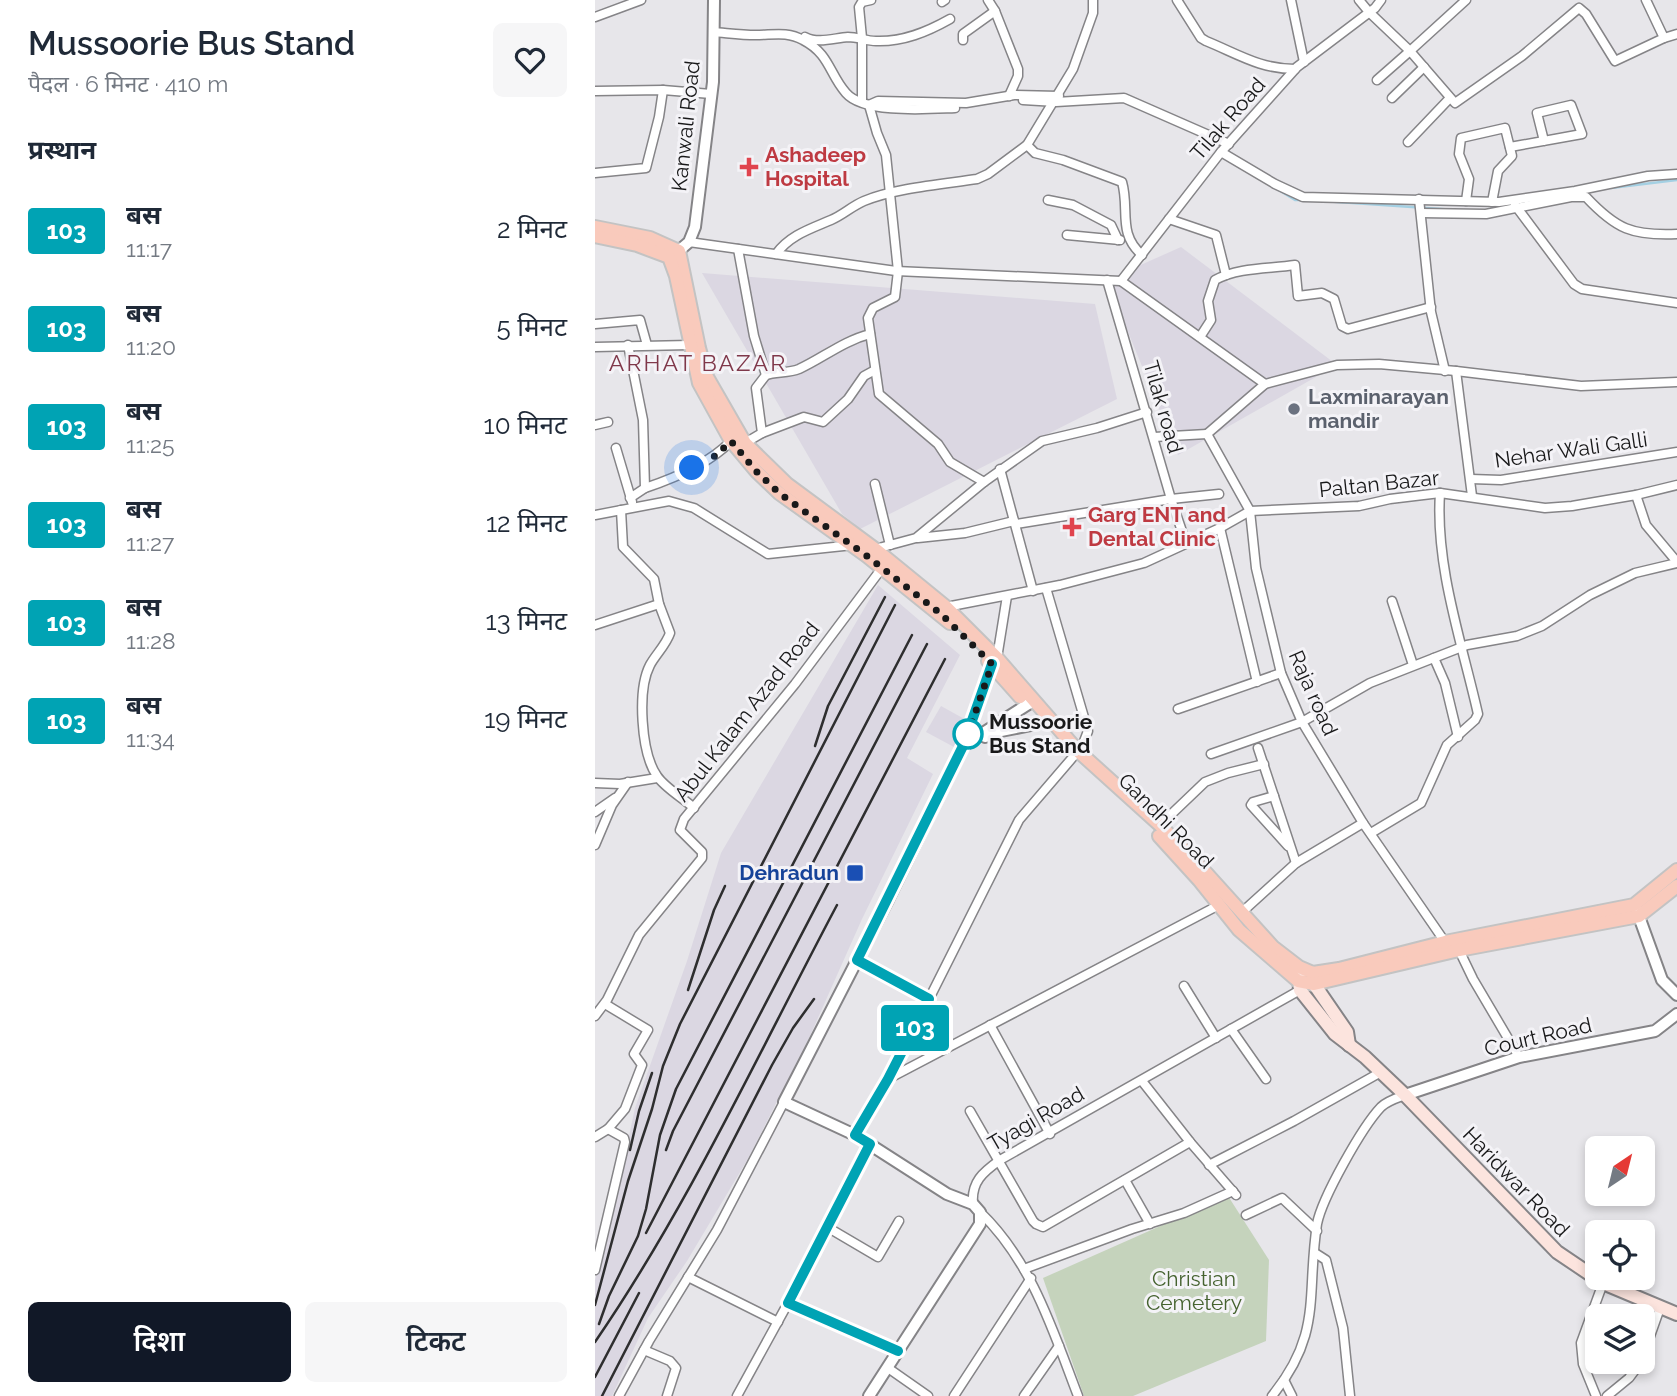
<!DOCTYPE html>
<html lang="hi">
<head>
<meta charset="utf-8">
<style>
	:root { --surface:#fff; --page:#f6f6f7; --text:#1f2937; --muted:#747a83; --accent:#111827 }
	body { margin:0; font-family:Raleway,"Noto Sans Devanagari",sans-serif; background:var(--page); color:var(--text); height:100vh; display:flex; flex-direction:column; font-size:26px; white-space:nowrap }
	* { box-sizing:border-box; margin:0 }
	p { font-size:23px; color:var(--muted) }
	.icon { flex:none; width:38px; height:38px; fill:none; stroke:currentColor; stroke-width:2; stroke-linecap:round; stroke-linejoin:round }
	.map { position:relative; flex:1; overflow:hidden }
	.details { display:flex; flex-direction:column; background:var(--surface); width:595px }
	.details>* { flex:none }
	.badge { padding:0 14px; border-radius:5px; font-size:24px; line-height:46px }
	.needle { width:46px; rotate:35deg }
	.controls { position:absolute; left:990px; top:1136px; display:grid; gap:14px }
	.controls a { display:grid; place-items:center; width:70px; height:70px; border-radius:10px; background:var(--surface); box-shadow:0 4px 10px #0003; font-size:35px }
	.you { position:absolute; width:35px; height:35px; margin:-18px; border:5px solid #fff; border-radius:50%; background:#1a73e8; box-shadow:0 0 0 10px #1a73e833 }
	.map>.badge { position:absolute; translate:-50% -50%; box-shadow:0 0 0 4px #fff }
	h2 { padding:0 28px; font-size:26px; line-height:63px }
	.round { display:grid; place-items:center; flex:none; width:74px; height:74px; border-radius:10px; background:var(--page) }
	.summary { display:flex; align-items:center; justify-content:space-between; height:119px; padding:0 28px }
	h1 { font-size:33px; font-weight:600; line-height:52px }
	.action { display:flex; gap:14px; margin-top:auto; padding:14px 28px }
	.action a { flex:1; height:80px; border-radius:10px; background:var(--accent); color:#fff; font-size:28px; font-weight:600; line-height:80px; text-align:center }
	.action a+a { background:var(--page); color:var(--text) }
	ul { padding:0; list-style:none }
	li { display:flex; align-items:center; gap:21px; height:98px; padding:0 28px }
	li div { flex:1 }
	li b { display:block; font-size:26px }
	li em { font-style:normal }
	li .badge { min-width:77px; font-weight:700; text-align:center }
	main { display:flex; flex:1; min-height:0 }
	.map>svg:first-child { display:block }
	.built { fill:#dbd7e2 }
	.green { fill:#c5d3bc }
	.lines { fill:none; stroke-linecap:round; stroke-linejoin:round }
	.stream { stroke:#a4d0e3; stroke-width:2.5 }
	.minor-casing { stroke:#858487; stroke-width:11 }
	.tertiary-casing { stroke:#858487; stroke-width:14 }
	.secondary-casing { stroke:#858487; stroke-width:16 }
	.primary-casing { stroke:#c3c3c3; stroke-width:16 }
	.minor { stroke:#fff; stroke-width:8 }
	.tertiary { stroke:#fff; stroke-width:10 }
	.secondary { stroke:#fce4de; stroke-width:12 }
	.primary { stroke:#f9cabc; stroke-width:12 }
	.rail { stroke:#2e2e2f; stroke-width:2.5 }
	.line-casing { stroke:#fff; stroke-width:16 }
	.line { stroke:#00a3b4; stroke-width:10 }
	.walk { stroke:#19191a; stroke-width:7; stroke-dasharray:0 12.6 }
	.health-dot { fill:#e0444e; stroke:#f4f3f7; stroke-width:2.5 }
	.worship-dot { fill:#6b7280; stroke:#f4f3f7; stroke-width:2.5 }
	.stop-dot { fill:#fff; stroke:#00a3b4; stroke-width:3.5 }
	.transit-dot { fill:#1a4fb4; stroke:#f4f3f7; stroke-width:2.5 }
	.labels { text-anchor:middle; stroke-width:6; stroke-linejoin:round; paint-order:stroke }
	.street-label { font-size:21px; fill:#19191a; stroke:#f4f3f7 }
	.health-label { font-size:21px; font-weight:bold; fill:#be3a42; stroke:#f4f3f7; text-anchor:start }
	.worship-label { font-size:21px; font-weight:bold; fill:#5b616d; stroke:#f4f3f7; text-anchor:start }
	.stop-label { font-size:21px; font-weight:bold; fill:#19191a; stroke:#f4f3f7; text-anchor:start }
	.transit-label { font-size:21px; font-weight:bold; fill:#164399; stroke:#f4f3f7; text-anchor:end }
	.park-label { font-size:21px; fill:#45622f; stroke:#f4f3f7 }
	.neighbourhood-label { font-size:23px; letter-spacing:2px; fill:#7f384a; stroke:#f4f3f7 }
</style>
</head>
<body>
<main>
<section class="details">
<div class="summary"><div><h1>Mussoorie Bus Stand</h1><p>पैदल · 6 मिनट · 410 m</p></div><a class="round"><svg class="icon" aria-label="heart" viewBox="0 0 24 24"><path d="M12 20l-8-8c-3-5 5-10 8-4 3-6 11-1 8 4z"/></svg></a></div>
<h2>प्रस्थान</h2>
<ul>
<li><span class="badge" style="background:#00a3b4;color:#fff">103</span><div><b>बस</b><p>11:17</p></div><em>2 मिनट</em></li>
<li><span class="badge" style="background:#00a3b4;color:#fff">103</span><div><b>बस</b><p>11:20</p></div><em>5 मिनट</em></li>
<li><span class="badge" style="background:#00a3b4;color:#fff">103</span><div><b>बस</b><p>11:25</p></div><em>10 मिनट</em></li>
<li><span class="badge" style="background:#00a3b4;color:#fff">103</span><div><b>बस</b><p>11:27</p></div><em>12 मिनट</em></li>
<li><span class="badge" style="background:#00a3b4;color:#fff">103</span><div><b>बस</b><p>11:28</p></div><em>13 मिनट</em></li>
<li><span class="badge" style="background:#00a3b4;color:#fff">103</span><div><b>बस</b><p>11:34</p></div><em>19 मिनट</em></li>
</ul>
<div class="action"><a>दिशा</a><a>टिकट</a></div>
</section>
<div class="map">
<svg width="1082" height="1396" viewBox="0 0 1082 1396">
	<rect width="100%" height="100%" fill="#e7e6ea"/>
	<!-- built -->
	<g class="built">
		<polygon points="586,247 742,365 583,455 512,280"/>
		<polygon points="107,273 500,304 522,399 265,529 247,514"/>
		<polygon points="283,585 365,655 312,758 338,774 267,919 214,1038 154,1157 92,1261 53,1318 17,1396 0,1396 0,1280 11,1244 40,1108 92,961 126,853"/>
		<polygon points="346,706 373,721 359,747 331,732"/>
	</g>
	<!-- green -->
	<polygon class="green" points="633,1196 674,1260 671,1341 538,1396 489,1396 448,1278"/>
	<g class="lines">
		<!-- stream -->
		<g class="stream">
			<polyline points="1016,188 1082,180"/>
			<polyline points="682,189 700,200 707,200"/>
			<polyline points="728,201 861,210"/>
		</g>
		<!-- minor casing -->
		<g class="minor-casing">
			<g id="minor">
				<polyline points="393,0 400,11 423,69 423,76 414,96"/>
				<path d="M 582,0 L 606,38 L 611,41 C 643,54 665,69 700,69"/>
				<polyline points="696,0 709,62"/>
				<polyline points="764,0 774,12 815,51 871,0"/>
				<polyline points="347,2 350,0"/>
				<polyline points="0,17 46,0"/>
				<path d="M 118,32 C 132,33 146,35 161,35 C 178,35 192,31 208,40 C 235,54 234,74 251,93 C 269,114 333,109 360,108"/>
				<path d="M 210,37 C 223,44 239,38 253,37 C 263,37 271,41 281,41 C 308,42 332,32 355,19"/>
				<polyline points="1069,38 1082,34"/>
				<polyline points="368,40 368,34 400,11"/>
				<polyline points="782,80 815,51 860,103 927,56 984,8 991,14 1020,61 1069,38 1051,0"/>
				<polyline points="0,91 68,90 116,94"/>
				<polyline points="797,98 829,67"/>
				<polyline points="428,100 461,102 529,98 634,144"/>
				<polyline points="267,102 267,38 264,7 267,2 276,0"/>
				<polyline points="813,142 854,99"/>
				<path d="M 432,145 L 440,153 L 468,160 L 527,182 C 535,210 522,233 547,255"/>
				<polyline points="915,147 987,134 976,105 942,113 949,141"/>
				<polyline points="626,152 680,184 708,197 904,202 980,191 1053,176 1082,174"/>
				<polyline points="0,173 51,168 64,117 68,90"/>
				<polyline points="824,199 836,312 850,371"/>
				<polyline points="453,200 478,205 516,225 523,240"/>
				<polyline points="871,201 874,179 864,154 866,138 910,128 917,156 903,171 897,202"/>
				<polyline points="920,205 979,284 987,289 1082,303"/>
				<path d="M 826,213 L 891,214 L 976,197 L 991,197 C 1021,229 1037,236 1082,234"/>
				<polyline points="574,219 621,235 631,275"/>
				<polyline points="472,235 525,240"/>
				<polyline points="94,242 301,271 526,281"/>
				<polyline points="143,249 159,336 171,375 161,388 167,433 150,443"/>
				<path d="M 181,254 C 195,235 215,229 236,220 C 248,215 257,206 269,201 C 300,188 349,184 382,179 L 393,174 L 432,145 L 478,69 L 498,13 L 498,0"/>
				<polyline points="512,280 576,499 591,543"/>
				<polyline points="526,281 626,152 702,67 780,8 786,0"/>
				<polyline points="526,281 670,384"/>
				<polyline points="0,324 45,320 52,345"/>
				<path d="M 605,337 L 616,320 L 613,301 L 620,280 C 644,267 674,269 700,265 L 703,296 L 727,293 L 739,299 L 747,326 L 753,329 L 836,307"/>
				<polyline points="33,345 48,420 50,488 35,498"/>
				<polyline points="0,347 95,345"/>
				<polyline points="861,371 877,496"/>
				<path d="M 171,375 C 181,372 194,373 204,369 C 228,358 248,341 275,334"/>
				<polyline points="0,425 13,422"/>
				<polyline points="167,433 209,417 228,422 253,399 269,376 280,370"/>
				<polyline points="612,434 655,511 661,568 686,673 707,722 768,823 850,942"/>
				<polyline points="612,434 670,384 742,365 784,364 861,371 986,386 1082,382"/>
				<polyline points="559,437 612,434"/>
				<polyline points="21,448 37,502"/>
				<polyline points="405,469 438,591"/>
				<polyline points="876,479 906,480 1082,452"/>
				<polyline points="389,482 447,441 502,428 552,412"/>
				<polyline points="280,484 295,545"/>
				<path d="M 50,488 C 80,478 114,464 136,441"/>
				<polyline points="1041,495 1051,525 1082,562"/>
				<path d="M 26,510 L 28,547 L 59,579 L 64,604 L 75,633 C 71,645 61,654 55,665 C 42,690 46,753 62,776 C 70,788 88,798 99,808"/>
				<polyline points="0,515 74,501 99,508 173,554 258,545"/>
				<polyline points="421,524 576,499 624,494"/>
				<polyline points="625,528 662,682"/>
				<polyline points="323,538 370,533 419,521"/>
				<polyline points="280,549 321,538 389,482 355,462 343,444 284,394 273,318 278,308 300,297 303,271 291,155 282,133 274,105 283,101 371,103 419,95 464,96"/>
				<polyline points="451,588 493,731 488,744 483,751"/>
				<polyline points="797,601 818,665"/>
				<polyline points="351,607 465,585 549,563 625,528 655,511 764,506 795,499 845,493 950,508 977,506 1041,495 1082,485"/>
				<polyline points="0,625 64,604"/>
				<polyline points="402,658 412,596"/>
				<polyline points="839,658 850,683 863,737"/>
				<polyline points="583,709 686,673"/>
				<polyline points="663,748 701,863"/>
				<polyline points="616,754 707,722 775,683 872,645 922,636 947,626 995,595 1040,573 1082,563"/>
				<polyline points="0,783 25,784 62,778"/>
				<polyline points="679,796 658,802 656,805 693,846"/>
				<polyline points="0,812 20,798"/>
				<polyline points="565,825 610,782 633,773 669,764"/>
				<path d="M 776,833 L 826,803 L 852,745 L 880,720 L 883,714 C 867,643 840,566 845,493"/>
				<polyline points="0,845 17,805 33,782"/>
				<polyline points="646,913 701,863 768,823"/>
				<polyline points="864,950 878,979 924,1057"/>
				<polyline points="262,960 334,999"/>
				<polyline points="589,986 621,1038"/>
				<polyline points="0,1016 12,1000 44,935 107,858 107,852 85,830 89,819 200,684 287,568"/>
				<polyline points="395,1025 455,1134"/>
				<polyline points="636,1029 671,1079"/>
				<polyline points="293,1079 624,905"/>
				<polyline points="547,1081 595,1142 641,1195"/>
				<polyline points="375,1111 438,1221 441,1224 448,1227 595,1142"/>
				<polyline points="260,1135 320,1027 424,820 478,757"/>
				<polyline points="0,1137 13,1129"/>
				<polyline points="614,1165 699,1121 786,1072"/>
				<polyline points="530,1180 555,1224"/>
				<path d="M 378,1204 C 376,1182 388,1172 405,1160 L 705,990"/>
				<path d="M 385,1212 C 437,1262 458,1331 483,1396"/>
				<polyline points="651,1215 687,1198 722,1231"/>
				<polyline points="232,1227 283,1257 304,1221"/>
				<polyline points="720,1253 731,1260 748,1328 755,1396"/>
				<polyline points="429,1269 537,1229 589,1213 638,1191"/>
				<polyline points="0,1270 30,1142 29,1138 13,1129 30,1109 47,1065 39,1054 53,1030 10,1004"/>
				<polyline points="93,1277 183,1322"/>
				<polyline points="193,1303 303,1351"/>
				<polyline points="49,1350 75,1361 81,1368 72,1396"/>
				<polyline points="1048,1356 1065,1308"/>
				<polyline points="293,1368 333,1396"/>
				<polyline points="689,1380 697,1396"/>
				<polyline points="24,1396 54,1341 122,1230 189,1102"/>
				<polyline points="142,1396 193,1303 275,1144"/>
				<polyline points="359,1396 436,1278"/>
				<polyline points="429,1396 464,1346"/>
				<path d="M 677,1396 C 728,1333 711,1296 722,1224 C 727,1198 767,1127 786,1107 C 792,1101 802,1098 810,1095"/>
				<polyline points="1001,1396 988,1364 986,1343 1008,1283"/>
				<polyline points="1012,1396 1034,1378 1046,1362"/>
			</g>
		</g>
		<!-- tertiary casing -->
		<g class="tertiary-casing">
			<g id="tertiary">
				<polyline points="80,254 94,242 100,227 118,82 119,0"/>
				<polyline points="390,737 406,731 446,723"/>
				<polyline points="368,746 438,701"/>
				<polyline points="1042,911 1067,980 1082,995"/>
				<polyline points="810,1095 924,1057 1060,1031 1082,1014"/>
				<polyline points="274,1396 385,1224 385,1212 378,1204 352,1194 260,1135 189,1102 293,900 368,746 397,664"/>
			</g>
		</g>
		<!-- secondary casing -->
		<g class="secondary-casing">
			<g id="secondary">
				<polyline points="704,973 705,990 740,1034 770,1057 810,1095 962,1252 1008,1283 1082,1314"/>
				<polyline points="718,976 719,984 752,1032 754,1045"/>
			</g>
		</g>
		<!-- primary casing -->
		<g class="primary-casing">
			<g id="primary">
				<polyline points="0,227 55,238 84,251 104,348 112,377 150,443 192,484 280,549 351,607 402,658 483,751 565,825 613,875 678,947 704,967 718,973 744,969 850,942 1039,905 1082,870"/>
				<polyline points="0,236 42,245 74,257 81,276 104,383 136,441 161,471 184,493 272,556 355,623"/>
				<polyline points="393,661 425,697"/>
				<polyline points="564,836 604,880 644,930 703,981 719,984 864,950 1044,916 1082,886"/>
			</g>
		</g>
		<!-- minor -->
		<use href="#minor" class="minor"/>
		<!-- tertiary -->
		<use href="#tertiary" class="tertiary"/>
		<!-- secondary -->
		<use href="#secondary" class="secondary"/>
		<!-- primary -->
		<use href="#primary" class="primary"/>
		<!-- rail -->
		<g class="rail">
			<polyline points="220,746 233,706 290,597"/>
			<polyline points="93,990 119,910 130,886"/>
			<polyline points="35,1150 44,1111 57,1073"/>
			<polyline points="71,1150 78,1131 332,644"/>
			<polyline points="51,1233 350,659"/>
			<polyline points="0,1305 33,1181 57,1109 68,1066 85,1024 300,605"/>
			<polyline points="4,1324 14,1296 43,1236 51,1209 65,1135 81,1089 317,635"/>
			<path d="M 0,1342 C 94,1205 164,1052 242,905"/>
			<polyline points="0,1377 44,1293"/>
			<polyline points="7,1396 177,1065 198,1028 219,999"/>
		</g>
	</g>
	<g class="lines">
		<!-- line casing -->
		<g class="line-casing">
			<polyline id="line" points="303,1351 193,1303 275,1144 260,1135 293,1079 334,999 262,960 368,746 397,664"/>
		</g>
		<!-- line -->
		<use href="#line" class="line"/>
		<!-- walk -->
		<polyline class="walk" points="97,468 120,456 136,441 161,471 184,493 272,556 346,614 397,664 373,734"/>
	</g>
	<!-- markers -->
	<g class="health-dot">
		<path d="M150.5 156.5h7v7h7v7h-7v7h-7v-7h-7v-7h7z"/>
		<path d="M473.5 516.5h7v7h7v7h-7v7h-7v-7h-7v-7h7z"/>
	</g>
	<circle class="worship-dot" cx="699" cy="409" r="7"/>
	<circle class="stop-dot" cx="373" cy="734" r="14"/>
	<rect class="transit-dot" x="251" y="864" width="18" height="18" rx="3.5"/>
	<g class="labels">
		<!-- street labels -->
		<g class="street-label">
			<text transform="translate(633 119) rotate(-49)" y="7">Tilak Road</text>
			<text transform="translate(91 126) rotate(-84)" y="7">Kanwali Road</text>
			<text transform="translate(568 407) rotate(74)" y="7">Tilak road</text>
			<text transform="translate(976 450) rotate(-8)" y="7">Nehar Wali Galli</text>
			<text transform="translate(784 484) rotate(-6)" y="7">Paltan Bazar</text>
			<text transform="translate(718 693) rotate(66)" y="7">Raja road</text>
			<text transform="translate(152 712) rotate(-52)" y="7">Abul Kalam Azad Road</text>
			<text transform="translate(571 821) rotate(45)" y="7">Gandhi Road</text>
			<text transform="translate(943 1037) rotate(-13)" y="7">Court Road</text>
			<text transform="translate(441 1119) rotate(-30)" y="7">Tyagi Road</text>
			<text transform="translate(921 1182) rotate(46)" y="7">Haridwar Road</text>
		</g>
		<!-- health labels -->
		<g class="health-label">
			<text x="170" y="162">Ashadeep<tspan x="170" dy="24">Hospital</tspan></text>
			<text x="493" y="522">Garg ENT and<tspan x="493" dy="24">Dental Clinic</tspan></text>
		</g>
		<!-- worship labels -->
		<g class="worship-label">
			<text x="713" y="404">Laxminarayan<tspan x="713" dy="24">mandir</tspan></text>
		</g>
		<!-- stop labels -->
		<g class="stop-label">
			<text x="394" y="729">Mussoorie<tspan x="394" dy="24">Bus Stand</tspan></text>
		</g>
		<!-- transit labels -->
		<g class="transit-label">
			<text x="244" y="880">Dehradun</text>
		</g>
		<!-- park labels -->
		<g class="park-label">
			<text x="599" y="1286">Christian<tspan x="599" dy="24">Cemetery</tspan></text>
		</g>
		<!-- neighbourhood labels -->
		<g class="neighbourhood-label">
			<text x="103" y="371">ARHAT BAZAR</text>
		</g>
	</g>
</svg>
<div class="controls">
<a><svg class="needle" viewBox="-14 -14 28 28"><path d="M0-13l5 13h-10z" fill="#e53935"/><path d="M0 13l5-13h-10z" fill="#747a83"/></svg></a>
<a><svg class="icon" aria-label="locate" viewBox="0 0 24 24"><circle cx="12" cy="12" r="6"/><path d="M12 2v4M12 18v4M2 12h4M18 12h4"/></svg></a>
<a><svg class="icon" aria-label="layers" viewBox="0 0 24 24"><path d="M12 4l9 5-9 5-9-5zM3 14l9 5 9-5"/></svg></a>
</div>
<div class="you" style="left:97px;top:468px"></div>
<b class="badge" style="left:320px;top:1028px;background:#00a3b4;color:#fff">103</b>
</div>
</main>
</body>
</html>
